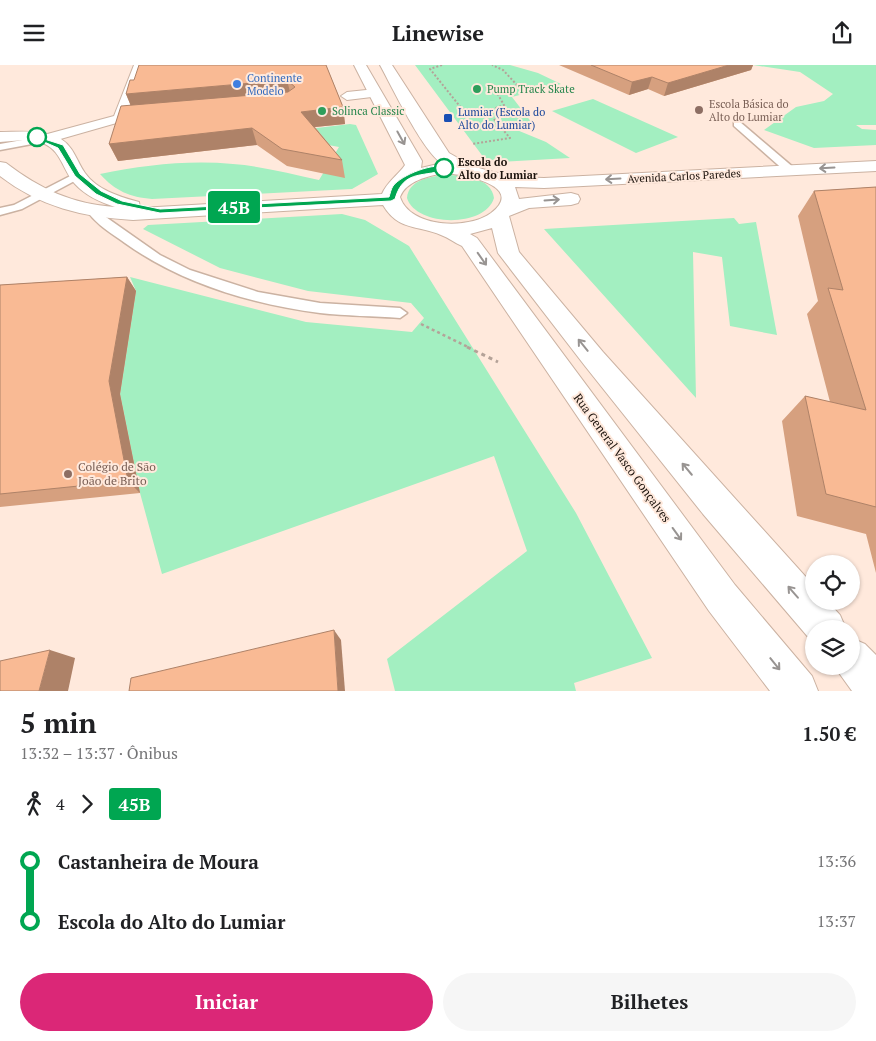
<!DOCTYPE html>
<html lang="pt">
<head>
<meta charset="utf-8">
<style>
	:root { --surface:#fff; --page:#f6f6f6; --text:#202124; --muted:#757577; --accent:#db2777 }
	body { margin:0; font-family:"PT Serif",serif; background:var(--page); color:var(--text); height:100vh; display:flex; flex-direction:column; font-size:19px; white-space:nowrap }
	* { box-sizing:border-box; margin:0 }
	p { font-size:16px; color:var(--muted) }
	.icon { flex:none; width:28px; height:28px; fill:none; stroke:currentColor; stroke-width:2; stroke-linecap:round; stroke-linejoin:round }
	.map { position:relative; height:626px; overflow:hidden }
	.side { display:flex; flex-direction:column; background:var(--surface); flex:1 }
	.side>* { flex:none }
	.badge { padding:0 10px; border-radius:4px; font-size:18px; line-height:32px }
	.tools { position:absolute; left:805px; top:490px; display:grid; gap:10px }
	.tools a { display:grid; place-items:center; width:55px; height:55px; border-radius:50%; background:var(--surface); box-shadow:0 1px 4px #0004; font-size:25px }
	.map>.badge { position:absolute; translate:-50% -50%; box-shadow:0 0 0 2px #fff }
	.legs { display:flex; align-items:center; gap:8px; height:55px; padding:0 20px; font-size:16px }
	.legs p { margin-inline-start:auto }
	.headline { display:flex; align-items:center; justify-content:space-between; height:85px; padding:0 20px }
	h1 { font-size:28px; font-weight:800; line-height:38px }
	.cta { display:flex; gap:10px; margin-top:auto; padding:10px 20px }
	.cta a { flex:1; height:58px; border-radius:30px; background:var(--accent); color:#fff; font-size:20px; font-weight:800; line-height:58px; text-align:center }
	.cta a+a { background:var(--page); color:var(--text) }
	ul { padding:0 20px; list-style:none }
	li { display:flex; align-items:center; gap:18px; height:60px; font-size:19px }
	li i { display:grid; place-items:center; width:8px; height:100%; margin:0 6px; background:currentColor }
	li i::after { content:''; width:12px; height:12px; margin:-6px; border:4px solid; border-radius:50%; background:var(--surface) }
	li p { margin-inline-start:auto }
	li:first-child i { background:linear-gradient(#0000 50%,currentColor 0) }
	li:last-child i { background:linear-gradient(currentColor 50%,#0000 0) }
	header { display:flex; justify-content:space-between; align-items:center; height:65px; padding:0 20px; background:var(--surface); font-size:22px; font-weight:800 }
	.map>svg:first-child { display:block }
	.green { fill:#a3efc1 }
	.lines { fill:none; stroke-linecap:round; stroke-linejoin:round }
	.service-casing { stroke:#cbb2a2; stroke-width:3 }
	.pedestrian-casing { stroke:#cbb2a2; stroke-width:2 }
	.tertiary-casing { stroke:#cbb2a2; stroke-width:2 }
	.path-far2 { stroke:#b4a298; stroke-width:2; stroke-dasharray:2 2; stroke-linecap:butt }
	.path-far1 { stroke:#b4a298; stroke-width:2.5; stroke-dasharray:3 3; stroke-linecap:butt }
	.path { stroke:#b4a298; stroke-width:3; stroke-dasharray:4 4; stroke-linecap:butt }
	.service { fill:#fff; fill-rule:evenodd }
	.pedestrian { fill:#fff; fill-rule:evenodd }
	.tertiary { fill:#fff; fill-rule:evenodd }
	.wall { fill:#d6a07f }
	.shaded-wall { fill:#ae8268 }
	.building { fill:#f9ba94; stroke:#ae8268 }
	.oneway { stroke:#989492 }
	.line-1 { fill:#00a651; stroke:#fff }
	.shop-dot { fill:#3f7fe0; stroke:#ffe9dc; stroke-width:2 }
	.leisure-dot { fill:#2e9e5b; stroke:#ffe9dc; stroke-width:2 }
	.education-dot { fill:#8d6e63; stroke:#ffe9dc; stroke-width:2 }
	.transit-dot { fill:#1a4fb4; stroke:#ffe9dc; stroke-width:2 }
	.stop-1-dot { fill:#fff; stroke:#00a651; stroke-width:2.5 }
	.labels { text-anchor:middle; stroke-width:4; stroke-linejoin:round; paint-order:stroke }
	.far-shop-label { font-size:11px; fill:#366cbe; stroke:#ffe9dc; text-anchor:start }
	.far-leisure-label { font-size:11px; fill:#27864d; stroke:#ffe9dc; text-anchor:start }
	.far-education-label { font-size:11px; fill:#785e54; stroke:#ffe9dc; text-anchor:start }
	.far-transit-label { font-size:11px; fill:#164399; stroke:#ffe9dc; text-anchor:start }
	.far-stop-label { font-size:11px; font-weight:bold; fill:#1b120c; stroke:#ffe9dc; text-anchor:start }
	.far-street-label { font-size:11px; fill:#1b120c; stroke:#ffe9dc }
	.street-label { font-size:12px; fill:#1b120c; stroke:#ffe9dc }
	.education-label { font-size:12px; fill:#785e54; stroke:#ffe9dc; text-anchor:start }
</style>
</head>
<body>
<header><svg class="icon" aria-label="menu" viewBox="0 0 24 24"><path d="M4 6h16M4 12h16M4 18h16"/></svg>Linewise<svg class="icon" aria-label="share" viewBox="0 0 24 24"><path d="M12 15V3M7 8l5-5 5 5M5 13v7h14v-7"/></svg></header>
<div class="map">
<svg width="876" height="626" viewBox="0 0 876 626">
	<rect width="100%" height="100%" fill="#ffe9dc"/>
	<!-- green -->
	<g class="green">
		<polygon points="415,0 510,0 538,8 561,19 512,32 532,58 512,63 546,77 570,93 501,97 484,93"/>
		<polygon points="753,0 876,0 876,60 856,60 862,64 876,65 876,80 814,83 764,65 796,42 824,36 833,29 800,7"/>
		<polygon points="593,34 678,72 636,88 552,46"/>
		<path d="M 350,59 L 356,60 L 378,109 L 352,124 L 152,134 C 130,132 115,126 100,109 C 144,100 188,95 233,99 C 262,101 291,109 319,115 L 339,82 L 302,75 L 300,65 Z"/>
		<path d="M 446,110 C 462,110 491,112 494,133 C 485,163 416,162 407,133 C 408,115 431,111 446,110 Z"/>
		<polygon points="342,149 365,155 409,181 576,448 652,593 574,618 576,626 395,626 387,594 527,486 494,391 162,509 140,428 120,329 136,226 130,212 306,257 412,267 424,253 411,238 308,226 220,203 143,164 148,160"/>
		<polygon points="734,153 739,159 756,157 777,270 730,261 722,192 693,187 696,333 544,164"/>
	</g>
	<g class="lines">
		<!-- service casing -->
		<g class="service-casing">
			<g id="service">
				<polygon points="734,57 740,57 794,103 794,107 786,107 734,61"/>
				<polygon points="45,71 48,72 48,76 0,85 0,79"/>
				<polygon points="78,107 82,108 82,112 22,144 0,150 0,143 14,140"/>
				<path d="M 93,143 L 160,190 L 190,205 L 258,227 L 320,238 L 400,243 L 407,248 L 400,253 C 374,251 346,251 320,248 C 251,239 181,218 125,178 C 111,168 97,160 87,146 Z"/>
			</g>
		</g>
		<!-- pedestrian casing -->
		<g class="pedestrian-casing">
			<g id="pedestrian">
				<polygon points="134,0 144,0 127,48 150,46 156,50 155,53 120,57 50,77 40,77 38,74 40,71 114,51"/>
				<polygon points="376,24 382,28 380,31 347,35 341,31 347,27"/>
			</g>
		</g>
		<!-- tertiary casing -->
		<g class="tertiary-casing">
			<g id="tertiary">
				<path d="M 354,0 L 366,0 L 422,96 L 421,103 L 442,98 C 424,89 391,20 380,0 L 392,0 L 449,88 L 472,101 L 493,107 L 518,112 L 544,113 L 876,96 L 876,106 L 544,123 L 515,122 L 519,134 L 571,128 L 578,130 L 580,134 L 578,138 L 571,140 L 529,143 L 509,151 L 519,187 L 603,287 L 814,521 L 814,536 L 827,536 L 840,550 L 846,564 L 814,564 L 814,579 L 703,449 L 585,301 L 498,188 L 492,163 L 470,169 L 477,173 L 735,520 L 812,611 L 818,626 L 770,626 L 709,546 L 462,181 C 455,178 449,173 441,170 C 418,160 398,166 383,140 L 133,155 C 83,152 40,142 0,111 L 0,97 L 6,98 C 40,124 72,139 115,142 C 100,137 86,131 75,119 C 63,106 61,84 42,78 C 30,73 13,76 0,77 L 0,67 C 20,67 42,64 61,74 C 74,82 77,97 85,108 C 97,125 120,132 139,137 L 140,143 L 382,129 C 387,117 398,110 405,100 ZM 444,108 C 461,109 527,120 491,148 C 468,165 410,163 400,132 C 406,116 428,111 444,108 Z"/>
				<polygon points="851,573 865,579 876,590 876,626 852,626 834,601 851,601"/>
			</g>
		</g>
		<!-- path-far2 -->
		<g class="path-far2">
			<polyline points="442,0 430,4 462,44 473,47 487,46 510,73 472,79"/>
			<polyline points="488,46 504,40 497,28 517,20 503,5 492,0"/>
		</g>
		<!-- path-far1 -->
		<polyline class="path-far1" points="421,259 470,283"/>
		<!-- path -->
		<polyline class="path" points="467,282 498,297"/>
		<!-- service -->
		<use href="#service" class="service"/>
		<!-- pedestrian -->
		<use href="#pedestrian" class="pedestrian"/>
		<!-- tertiary -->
		<use href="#tertiary" class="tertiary"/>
	</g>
	<!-- wall -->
	<g class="wall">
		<polygon points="326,0 343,42 345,59 315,62 342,95 345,113 287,101 257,80 118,96 109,79 131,41 126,29"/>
		<polygon points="559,0 753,0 751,5 664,31 648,24 629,30"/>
		<polygon points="876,122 876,508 866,469 797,451 782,356 805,331 830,337 807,249 818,236 798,151 814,126"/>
		<polygon points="127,212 136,226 120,329 140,428 0,442 0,220"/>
	</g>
	<!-- shaded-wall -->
	<g class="shaded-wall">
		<polygon points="729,0 753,0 751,5 664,31 668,18"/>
		<polygon points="652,12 648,24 629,30 632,17"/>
		<polygon points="287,15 291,31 133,46 126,29"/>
		<polygon points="343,42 345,59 305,63 301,47"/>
		<polygon points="252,63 257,80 118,96 109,79"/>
		<polygon points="127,212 136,226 120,329 140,428 128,416 109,316"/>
		<polygon points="334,565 341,575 345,626 338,626"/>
		<polygon points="50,585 75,593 68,626 39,626"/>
	</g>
	<!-- building -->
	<g class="building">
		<polygon points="139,0 326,0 343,42 301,47 342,95 282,84 252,63 109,79 121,41 288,27 295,22 287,15 126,29 130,15 134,15"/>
		<polygon points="591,0 729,0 668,18 652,12 632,17"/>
		<polygon points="876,122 876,442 826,429 805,331 866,345 828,223 843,225 814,126"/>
		<polygon points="127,212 109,316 128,416 0,429 0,220"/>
		<polygon points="334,565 338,626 129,626 131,613"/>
		<polygon points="50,585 39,626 0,626 0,596"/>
	</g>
	<!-- one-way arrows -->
	<defs><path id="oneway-shaft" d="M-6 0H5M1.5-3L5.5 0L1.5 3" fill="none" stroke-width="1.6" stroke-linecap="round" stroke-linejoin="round" transform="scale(1.25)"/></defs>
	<g class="oneway">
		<use href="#oneway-shaft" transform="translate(401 73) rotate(61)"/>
		<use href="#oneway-shaft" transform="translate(827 103) rotate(177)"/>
		<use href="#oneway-shaft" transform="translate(613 114) rotate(177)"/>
		<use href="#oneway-shaft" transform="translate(552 135) rotate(-4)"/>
		<use href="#oneway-shaft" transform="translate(482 194) rotate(55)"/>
		<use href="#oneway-shaft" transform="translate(583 280) rotate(-129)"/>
		<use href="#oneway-shaft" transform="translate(687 404) rotate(-130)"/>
		<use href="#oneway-shaft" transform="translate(677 469) rotate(54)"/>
		<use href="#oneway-shaft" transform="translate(793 527) rotate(-131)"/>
		<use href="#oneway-shaft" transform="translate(775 599) rotate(51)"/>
	</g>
	<!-- line-1 -->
	<path class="line-1" d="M 35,71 L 63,80 L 80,109 L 101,126 L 122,136 L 160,144 L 389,132 C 390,129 391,124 393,121 C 401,110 436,96 447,103 C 427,114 404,102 395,134 L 391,136 L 160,148 L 117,139 L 96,129 L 75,111 L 58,83 L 35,73 Z"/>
	<!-- markers -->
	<circle class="shop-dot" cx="237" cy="19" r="5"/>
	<g class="leisure-dot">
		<circle cx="477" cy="24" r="5"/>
		<circle cx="322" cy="46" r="5"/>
	</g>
	<g class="education-dot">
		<circle cx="699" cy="45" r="5"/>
		<circle cx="68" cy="409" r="5"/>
	</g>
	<rect class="transit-dot" x="443" y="48" width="10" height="10" rx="2.5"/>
	<g class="stop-1-dot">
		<circle cx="37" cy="72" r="9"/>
		<circle cx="444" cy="103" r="9"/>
	</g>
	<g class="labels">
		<!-- far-shop labels -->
		<g class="far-shop-label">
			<text x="247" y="17">Continente<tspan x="247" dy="13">Modelo</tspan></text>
		</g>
		<!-- far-leisure labels -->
		<g class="far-leisure-label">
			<text x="487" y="28">Pump Track Skate</text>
			<text x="332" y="50">Solinca Classic</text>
		</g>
		<!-- far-education labels -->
		<g class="far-education-label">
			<text x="709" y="43">Escola Básica do<tspan x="709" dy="13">Alto do Lumiar</tspan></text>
		</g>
		<!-- far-transit labels -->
		<g class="far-transit-label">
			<text x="458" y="51">Lumiar (Escola do<tspan x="458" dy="13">Alto do Lumiar)</tspan></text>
		</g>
		<!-- far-stop labels -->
		<g class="far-stop-label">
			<text x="458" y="101">Escola do<tspan x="458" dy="13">Alto do Lumiar</tspan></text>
		</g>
		<!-- far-street labels -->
		<g class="far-street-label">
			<text transform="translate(684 111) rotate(-3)" y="4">Avenida Carlos Paredes</text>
		</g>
		<!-- street labels -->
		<g class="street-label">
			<text transform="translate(622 393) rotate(54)" y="4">Rua General Vasco Gonçalves</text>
		</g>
		<!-- education labels -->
		<g class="education-label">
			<text x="78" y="406">Colégio de São<tspan x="78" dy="14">João de Brito</tspan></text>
		</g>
	</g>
</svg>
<div class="tools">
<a><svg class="icon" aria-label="locate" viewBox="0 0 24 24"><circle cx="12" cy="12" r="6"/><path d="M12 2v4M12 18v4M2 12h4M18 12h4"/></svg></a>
<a><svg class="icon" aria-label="layers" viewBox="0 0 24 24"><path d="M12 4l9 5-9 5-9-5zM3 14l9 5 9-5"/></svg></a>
</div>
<b class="badge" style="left:234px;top:142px;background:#00a651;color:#fff">45B</b>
</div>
<section class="side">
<div class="headline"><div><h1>5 min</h1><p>13:32 – 13:37 · Ônibus</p></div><b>1.50 €</b></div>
<div class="legs"><svg class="icon" aria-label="walk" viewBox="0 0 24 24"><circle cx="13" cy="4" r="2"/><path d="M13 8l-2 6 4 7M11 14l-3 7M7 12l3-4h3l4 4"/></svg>4<svg class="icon" aria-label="forward" viewBox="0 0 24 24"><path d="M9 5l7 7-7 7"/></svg><b class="badge" style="background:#00a651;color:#fff">45B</b></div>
<ul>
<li><i style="color:#00a651"></i><b>Castanheira de Moura</b><p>13:36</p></li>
<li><i style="color:#00a651"></i><b>Escola do Alto do Lumiar</b><p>13:37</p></li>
</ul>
<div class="cta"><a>Iniciar</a><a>Bilhetes</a></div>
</section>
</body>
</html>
